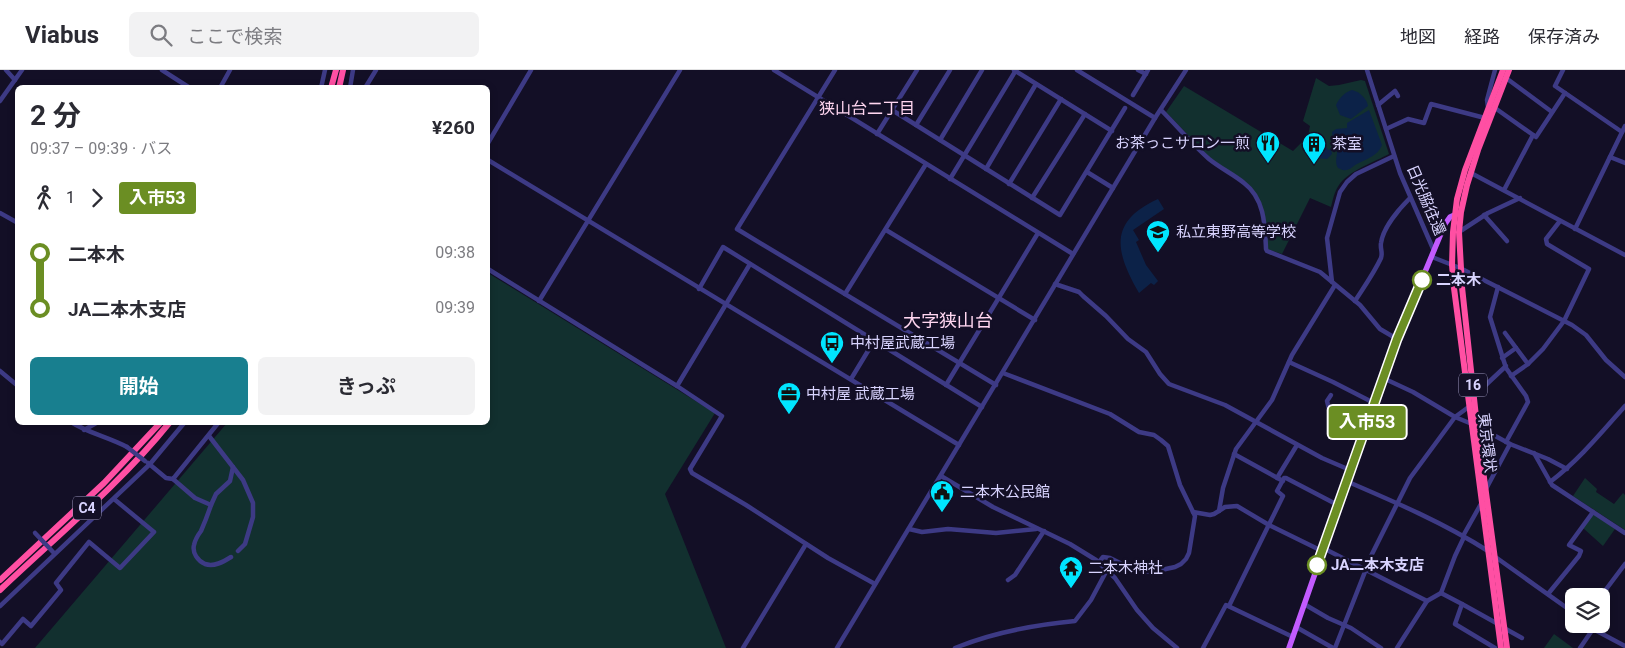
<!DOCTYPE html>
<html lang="ja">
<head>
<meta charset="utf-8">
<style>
	:root { --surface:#fff; --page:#f2f2f3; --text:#2b2b33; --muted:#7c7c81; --line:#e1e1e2; --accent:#187f8f }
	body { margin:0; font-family:Roboto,"Noto Sans JP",sans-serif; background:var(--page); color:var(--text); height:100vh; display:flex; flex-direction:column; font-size:19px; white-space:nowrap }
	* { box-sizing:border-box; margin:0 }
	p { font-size:16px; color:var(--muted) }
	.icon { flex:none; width:28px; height:28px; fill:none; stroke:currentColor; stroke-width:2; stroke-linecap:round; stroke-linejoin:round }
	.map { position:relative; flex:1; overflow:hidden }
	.drawer { position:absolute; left:15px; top:15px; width:475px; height:340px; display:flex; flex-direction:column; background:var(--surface); border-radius:8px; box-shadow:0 2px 8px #0003 }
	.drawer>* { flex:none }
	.badge { padding:0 10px; border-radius:4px; font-size:18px; line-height:32px }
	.controls { position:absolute; left:1565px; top:518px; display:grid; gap:10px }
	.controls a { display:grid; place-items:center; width:45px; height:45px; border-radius:8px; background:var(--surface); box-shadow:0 2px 8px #0003; font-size:25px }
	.map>.badge { position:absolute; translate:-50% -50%; box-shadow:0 0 0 2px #fff }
	.legs { display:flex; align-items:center; gap:8px; height:55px; padding:0 15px; font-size:16px }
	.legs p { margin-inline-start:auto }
	.head { display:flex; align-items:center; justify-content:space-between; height:85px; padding:0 15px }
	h1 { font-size:28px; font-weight:700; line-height:38px }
	.cta { display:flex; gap:10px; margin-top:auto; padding:10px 15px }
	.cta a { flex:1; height:58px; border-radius:8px; background:var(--accent); color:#fff; font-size:20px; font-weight:700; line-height:58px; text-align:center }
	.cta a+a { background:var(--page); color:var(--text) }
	ul { padding:0 15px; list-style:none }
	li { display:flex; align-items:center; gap:18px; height:55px; font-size:19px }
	li i { display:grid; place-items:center; width:8px; height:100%; margin:0 6px; background:currentColor }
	li i::after { content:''; width:12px; height:12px; margin:-6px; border:4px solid; border-radius:50%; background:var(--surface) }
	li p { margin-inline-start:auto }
	li:first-child i { background:linear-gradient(#0000 50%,currentColor 0) }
	li:last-child i { background:linear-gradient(currentColor 50%,#0000 0) }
	header { display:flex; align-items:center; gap:30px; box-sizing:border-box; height:70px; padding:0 25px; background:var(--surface); border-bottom:1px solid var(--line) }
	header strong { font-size:24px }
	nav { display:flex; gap:28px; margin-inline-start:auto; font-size:18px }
	.search { width:350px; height:45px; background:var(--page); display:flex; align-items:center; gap:12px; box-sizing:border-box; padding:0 18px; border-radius:8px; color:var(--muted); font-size:19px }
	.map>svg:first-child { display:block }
	.green { fill:#12302f }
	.water { fill:#0c2248 }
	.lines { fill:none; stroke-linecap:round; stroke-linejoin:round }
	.minor { stroke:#3d3a85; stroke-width:4.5 }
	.major { stroke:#c25bff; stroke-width:5.5 }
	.highway { stroke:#ff4fa3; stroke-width:6 }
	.minor-bridge { stroke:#3d3a85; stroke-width:4.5 }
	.line-1-casing { stroke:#fff; stroke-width:11 }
	.line-1 { stroke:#6b8e23; stroke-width:8 }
	.stop-1-dot { fill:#fff; stroke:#6b8e23; stroke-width:2.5 }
	.labels { text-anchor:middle; stroke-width:5; stroke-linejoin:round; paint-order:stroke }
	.shield { fill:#130f26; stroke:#9e99be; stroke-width:1 }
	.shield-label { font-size:14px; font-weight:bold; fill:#d9d4ff }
	.poi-label { font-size:15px; fill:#d9d4ff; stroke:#130f26; text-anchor:start }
	.street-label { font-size:15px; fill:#d9d4ff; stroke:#130f26 }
	.stop-label { font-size:15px; font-weight:bold; fill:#d9d4ff; stroke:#130f26; text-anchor:start }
	.neighbourhood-label { font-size:16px; fill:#ffd6f0; stroke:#130f26 }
	.quarter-label { font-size:18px; fill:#ffd6f0; stroke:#130f26 }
</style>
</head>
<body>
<header>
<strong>Viabus</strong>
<div class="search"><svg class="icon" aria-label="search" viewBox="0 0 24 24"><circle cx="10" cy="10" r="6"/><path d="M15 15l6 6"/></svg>ここで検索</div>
<nav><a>地図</a><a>経路</a><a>保存済み</a></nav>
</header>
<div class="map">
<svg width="1625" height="578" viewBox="0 0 1625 578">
	<rect width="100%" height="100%" fill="#130f26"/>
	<!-- green -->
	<g class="green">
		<path d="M 1316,8 L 1329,16 L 1339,15 L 1361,10 L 1365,11 L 1389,84 C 1374,92 1348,101 1339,115 C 1334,122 1333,130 1331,137 L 1310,128 L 1282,184 L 1267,179 L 1265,149 L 1252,118 L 1210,88 L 1166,42 L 1184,16 L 1293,81 L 1308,66 L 1310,56 L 1303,51 Z"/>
		<polygon points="488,203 715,343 665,424 726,578 35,578 227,353 488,352"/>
		<polygon points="1585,408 1597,419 1596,422 1614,434 1623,423 1625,425 1625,460 1573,426"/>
		<polygon points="1595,444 1615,459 1603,476 1583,458 1592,445"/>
		<polygon points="1554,564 1573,578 1544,578"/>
	</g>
	<!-- water -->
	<g class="water">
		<path d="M 1352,20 C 1360,22 1367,29 1368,36 L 1351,49 L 1340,45 L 1336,35 C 1339,28 1345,22 1352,20 Z"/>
		<path d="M 1369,40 L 1382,75 C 1378,86 1366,89 1357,94 C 1353,96 1350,100 1346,100 C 1343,101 1341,99 1338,98 C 1334,92 1338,85 1337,77 C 1336,71 1332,68 1332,62 L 1336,59 L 1347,58 L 1347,53 Z"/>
		<polygon points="1321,75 1325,75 1328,80 1331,79 1332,84 1327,89 1316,88 1317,79"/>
		<path d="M 1158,129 L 1164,139 L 1133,160 L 1139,170 L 1136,172 L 1146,195 L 1158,211 L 1154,215 L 1151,213 L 1139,223 C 1116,183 1107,152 1158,129 Z"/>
	</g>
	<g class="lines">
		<!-- minor -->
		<g class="minor">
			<polyline points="6,0 15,10"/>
			<polyline points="162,0 190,18"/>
			<polyline points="774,0 1073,184"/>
			<polyline points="835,0 737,159 996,315"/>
			<polyline points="1014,0 1112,61"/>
			<polyline points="1077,0 1155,48"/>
			<polyline points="1138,0 1146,4"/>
			<polyline points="1367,0 1400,103 1434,181"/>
			<polyline points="1563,0 1555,16 1622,62"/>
			<polyline points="1506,8 1552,42"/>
			<polyline points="220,18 230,0"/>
			<polyline points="321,18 325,0"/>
			<polyline points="350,18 353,0"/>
			<polyline points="365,18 376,0"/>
			<polyline points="1133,25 1148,0"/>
			<polyline points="0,31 22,0"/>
			<polyline points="1378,35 1395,21 1398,26"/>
			<polyline points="1488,37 1487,30 1495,0"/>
			<polyline points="1495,38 1536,67 1565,23"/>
			<polyline points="892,40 1060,145 1125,38"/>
			<path d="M 1161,40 C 1177,56 1192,74 1209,89 C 1220,98 1233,104 1244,113 C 1265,129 1265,156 1266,179 L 1267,181 L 1320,202 L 1360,235 L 1380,259 L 1397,269"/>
			<polyline points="916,55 950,0"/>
			<polyline points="1386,59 1408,49 1424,53 1431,34 1485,48"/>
			<polyline points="877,64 917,0"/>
			<polyline points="940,70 982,0"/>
			<polyline points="488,73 531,0"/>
			<polyline points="1610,87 1625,93"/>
			<polyline points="488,90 959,375"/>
			<polyline points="986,99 1036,14"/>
			<polyline points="1087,102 1113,118"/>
			<polyline points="1471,103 1625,185"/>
			<polyline points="950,109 1016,0"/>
			<polyline points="1009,114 1061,29"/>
			<polyline points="1504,120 1533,65"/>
			<polyline points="1032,128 1085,44"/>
			<polyline points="0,143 18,153"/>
			<polyline points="1484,145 1507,171"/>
			<polyline points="1575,159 1625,56"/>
			<polyline points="886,160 1035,250"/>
			<polyline points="1459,162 1488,143 1520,128"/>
			<polyline points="1432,187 1460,198 1572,255 1586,265 1606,290 1625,307"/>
			<polyline points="488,199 677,316 722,346 690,399 692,403 746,435 828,488 875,514"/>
			<polyline points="1332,212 1327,168 1340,122 1347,112 1356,104 1394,86"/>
			<polyline points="1055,214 1079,222 1083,226 1106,246 1128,269 1146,282 1160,304 1169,314 1225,335 1322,388 1350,400"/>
			<polyline points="1498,217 1490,247 1506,298 1526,326 1528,332 1506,372"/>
			<polyline points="699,219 723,177 982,337"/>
			<polyline points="845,224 926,94"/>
			<polyline points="539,231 680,0"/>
			<path d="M 1355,231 C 1364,217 1374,203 1381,188 C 1383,182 1380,179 1381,173 C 1383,158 1399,139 1410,128"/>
			<polyline points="1505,263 1528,294"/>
			<polyline points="1502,288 1516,278"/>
			<polyline points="1289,292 1333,312 1374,333"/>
			<polyline points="0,301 18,316"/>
			<polyline points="1003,303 1110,344 1139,362 1154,365 1161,370 1168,376 1180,415 1195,446 1189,483 1186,489 1181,494 1175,497 1152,502 1132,499 1110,488 1103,487 1099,492"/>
			<polyline points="1511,306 1528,294 1543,279 1564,251 1589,199 1547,174 1546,169 1560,151"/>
			<polyline points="1383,308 1413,322 1455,347 1472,354"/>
			<polyline points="851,309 874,271"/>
			<polyline points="946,315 1038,163"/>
			<polyline points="677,316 750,194"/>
			<polyline points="1331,325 1327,331 1329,339 1366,357"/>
			<polyline points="1474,326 1506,296"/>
			<path d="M 71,352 C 88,363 108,367 127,377"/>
			<polyline points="1477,356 1510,374 1548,389 1567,399"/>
			<polyline points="84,360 98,352"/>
			<polyline points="209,366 243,410 253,433 253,447 245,474 238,481"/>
			<polyline points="1534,383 1552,415 1625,463"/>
			<polyline points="1234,384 1283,411"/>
			<polyline points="148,393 166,408 173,409 219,352"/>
			<polyline points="941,406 993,437 1070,474 1096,490 1115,508 1137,540 1153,558 1177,578"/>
			<polyline points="1277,408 1297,375"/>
			<path d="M 173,409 L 195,428 L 211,435 C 208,444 205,452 201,461 C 198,465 195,470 194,475 C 192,483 198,491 205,494 C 214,497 223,492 231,487"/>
			<path d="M 1346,411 C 1395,432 1444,453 1488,481"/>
			<path d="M 1550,412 C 1579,390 1601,363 1625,336"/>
			<polyline points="1486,419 1510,374"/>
			<polyline points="211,435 216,424 230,411 233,397"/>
			<polyline points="1219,441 1223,418 1236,379 1272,330 1292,285 1335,215"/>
			<polyline points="1193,442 1210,445 1214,444 1225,437 1237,436 1269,455 1322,481"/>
			<polyline points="909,459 922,462 948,459 996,463 1036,459"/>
			<polyline points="1463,466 1482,432"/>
			<polyline points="1323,478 1427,531"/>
			<polyline points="1494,486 1574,543"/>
			<polyline points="1008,510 1015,505 1044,461"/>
			<polyline points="1441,523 1462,534 1455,554 1495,578"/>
			<polyline points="1548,524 1579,486 1581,481 1569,475 1593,442"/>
			<polyline points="1601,526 1625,494"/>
			<polyline points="1304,534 1328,548 1351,558 1381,578"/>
			<polyline points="1462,534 1498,554"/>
			<polyline points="0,536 150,394 185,352"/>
			<polyline points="1229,536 1283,426 1277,421 1284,408 1286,408 1332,432 1339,433"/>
			<polyline points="1587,554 1593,559 1625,576"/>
			<polyline points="1296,557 1333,578"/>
			<polyline points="1504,558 1522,568"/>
			<polyline points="0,572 2,574 23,549 31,556 61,520 56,513 89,472 120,498 154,462 114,429"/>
			<polyline points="743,578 806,474"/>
			<polyline points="837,578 1155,48 1186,0"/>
			<path d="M 955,578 C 994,562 1033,555 1075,551 L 1091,530 L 1107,500"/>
			<polyline points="1203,578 1226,535 1293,567"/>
			<polyline points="1335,578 1372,484 1410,408 1455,347 1470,336"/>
			<polyline points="1397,578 1427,531 1441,523 1455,486 1464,467"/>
			<polyline points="1580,578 1593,559"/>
		</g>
		<!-- major -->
		<polyline class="major" points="1289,578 1397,269 1445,154 1450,147 1459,143"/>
		<!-- highway -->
		<g class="highway">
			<polyline points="331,18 336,0"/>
			<polyline points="339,18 343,0"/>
			<polyline points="0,510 104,413 161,352"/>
			<path d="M 0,520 C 57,466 121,413 170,352"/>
			<polyline points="1501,578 1454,218 1452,195 1453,162 1457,129 1465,100 1503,0"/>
			<polyline points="1507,578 1477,356 1462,217 1459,162 1461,142 1467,115 1478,80 1509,0"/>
		</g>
		<!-- minor-bridge -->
		<g class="minor-bridge">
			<polyline points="127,377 145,391"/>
			<polyline points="35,463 53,482"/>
		</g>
	</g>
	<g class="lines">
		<!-- line-1 casing -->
		<g class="line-1-casing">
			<polyline id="line-1" points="1317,495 1397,269 1422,210"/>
		</g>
		<!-- line-1 -->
		<use href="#line-1" class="line-1"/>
	</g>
	<!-- icons -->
	<defs>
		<g id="restaurant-pin" transform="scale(1.25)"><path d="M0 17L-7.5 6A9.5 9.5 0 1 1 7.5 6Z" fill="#00e5ff" stroke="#130f26"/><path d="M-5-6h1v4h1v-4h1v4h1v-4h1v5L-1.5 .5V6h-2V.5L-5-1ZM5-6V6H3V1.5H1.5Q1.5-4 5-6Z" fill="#111"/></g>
		<g id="building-pin" transform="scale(1.25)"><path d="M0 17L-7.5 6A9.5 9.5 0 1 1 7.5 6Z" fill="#00e5ff" stroke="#130f26"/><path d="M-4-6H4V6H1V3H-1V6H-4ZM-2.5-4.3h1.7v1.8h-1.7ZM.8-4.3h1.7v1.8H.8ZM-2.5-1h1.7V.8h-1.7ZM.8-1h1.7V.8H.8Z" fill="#111"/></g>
		<g id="school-pin" transform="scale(1.25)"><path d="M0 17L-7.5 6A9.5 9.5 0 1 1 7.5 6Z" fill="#00e5ff" stroke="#130f26"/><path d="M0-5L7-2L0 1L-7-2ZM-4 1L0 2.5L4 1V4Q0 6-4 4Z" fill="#111"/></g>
		<g id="bus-pin" transform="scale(1.25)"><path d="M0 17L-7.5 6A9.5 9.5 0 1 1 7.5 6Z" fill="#00e5ff" stroke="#130f26"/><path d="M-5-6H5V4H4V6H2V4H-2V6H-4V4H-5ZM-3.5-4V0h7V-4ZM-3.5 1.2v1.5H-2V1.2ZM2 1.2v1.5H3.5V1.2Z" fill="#111"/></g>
		<g id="office-pin" transform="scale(1.25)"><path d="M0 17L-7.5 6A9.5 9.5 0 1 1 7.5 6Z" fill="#00e5ff" stroke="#130f26"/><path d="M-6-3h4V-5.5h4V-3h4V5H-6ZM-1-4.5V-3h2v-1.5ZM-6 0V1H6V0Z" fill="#111"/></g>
		<g id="civic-pin" transform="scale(1.25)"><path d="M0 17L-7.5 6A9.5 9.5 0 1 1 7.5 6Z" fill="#00e5ff" stroke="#130f26"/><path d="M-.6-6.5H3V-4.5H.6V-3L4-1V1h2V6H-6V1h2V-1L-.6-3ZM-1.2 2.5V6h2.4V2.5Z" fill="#111"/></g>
		<g id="temple-pin" transform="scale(1.25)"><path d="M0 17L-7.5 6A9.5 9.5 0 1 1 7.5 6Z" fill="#00e5ff" stroke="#130f26"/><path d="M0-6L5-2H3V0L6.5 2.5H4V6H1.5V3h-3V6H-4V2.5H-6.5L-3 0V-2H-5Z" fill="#111"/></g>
	</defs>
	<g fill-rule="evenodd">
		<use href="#restaurant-pin" x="1268" y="73"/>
		<use href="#building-pin" x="1314" y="74"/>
		<use href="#school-pin" x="1158" y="162"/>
		<use href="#bus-pin" x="832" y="273"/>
		<use href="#office-pin" x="789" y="324"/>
		<use href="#civic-pin" x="942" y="422"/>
		<use href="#temple-pin" x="1071" y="498"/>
	</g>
	<!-- markers -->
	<g class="stop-1-dot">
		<circle cx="1422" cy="210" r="9"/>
		<circle cx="1317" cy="495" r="9"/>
	</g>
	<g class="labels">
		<!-- shield labels -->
		<g class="shield">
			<rect x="1459" y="303.5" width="28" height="23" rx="4"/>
			<rect x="73" y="426.5" width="28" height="23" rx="4"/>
		</g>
		<g class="shield-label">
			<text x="1473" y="320">16</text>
			<text x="87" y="443">C4</text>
		</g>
		<!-- poi labels -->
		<g class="poi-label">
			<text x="1250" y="78" text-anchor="end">お茶っこサロン一煎</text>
			<text x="1332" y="79">茶室</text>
			<text x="1176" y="167">私立東野高等学校</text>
			<text x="850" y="278">中村屋武蔵工場</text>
			<text x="806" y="329">中村屋 武蔵工場</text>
			<text x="960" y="427">二本木公民館</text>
			<text x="1088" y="503">二本木神社</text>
		</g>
		<!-- street labels -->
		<g class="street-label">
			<text transform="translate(1426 130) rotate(67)" y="5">日光脇往還</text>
			<text transform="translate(1487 373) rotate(83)" y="5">東京環状</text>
		</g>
		<!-- stop labels -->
		<g class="stop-label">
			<text x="1436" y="215">二本木</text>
			<text x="1331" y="500">JA二本木支店</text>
		</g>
		<!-- neighbourhood labels -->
		<g class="neighbourhood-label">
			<text x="867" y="44">狭山台二丁目</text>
		</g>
		<!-- quarter labels -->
		<g class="quarter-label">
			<text x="948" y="257">大字狭山台</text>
		</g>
	</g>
</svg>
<div class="controls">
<a><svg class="icon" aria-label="layers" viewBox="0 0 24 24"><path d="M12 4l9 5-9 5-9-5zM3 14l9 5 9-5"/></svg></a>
</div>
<b class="badge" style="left:1367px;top:352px;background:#6b8e23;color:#fff">入市53</b>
<section class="drawer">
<div class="head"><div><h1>2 分</h1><p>09:37 – 09:39 · バス</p></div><b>¥260</b></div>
<div class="legs"><svg class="icon" aria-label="walk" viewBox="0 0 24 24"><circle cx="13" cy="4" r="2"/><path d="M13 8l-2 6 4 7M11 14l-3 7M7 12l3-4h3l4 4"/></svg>1<svg class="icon" aria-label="forward" viewBox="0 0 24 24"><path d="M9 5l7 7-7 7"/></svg><b class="badge" style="background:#6b8e23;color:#fff">入市53</b></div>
<ul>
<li><i style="color:#6b8e23"></i><b>二本木</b><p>09:38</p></li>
<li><i style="color:#6b8e23"></i><b>JA二本木支店</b><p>09:39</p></li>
</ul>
<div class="cta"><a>開始</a><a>きっぷ</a></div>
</section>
</div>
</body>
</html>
